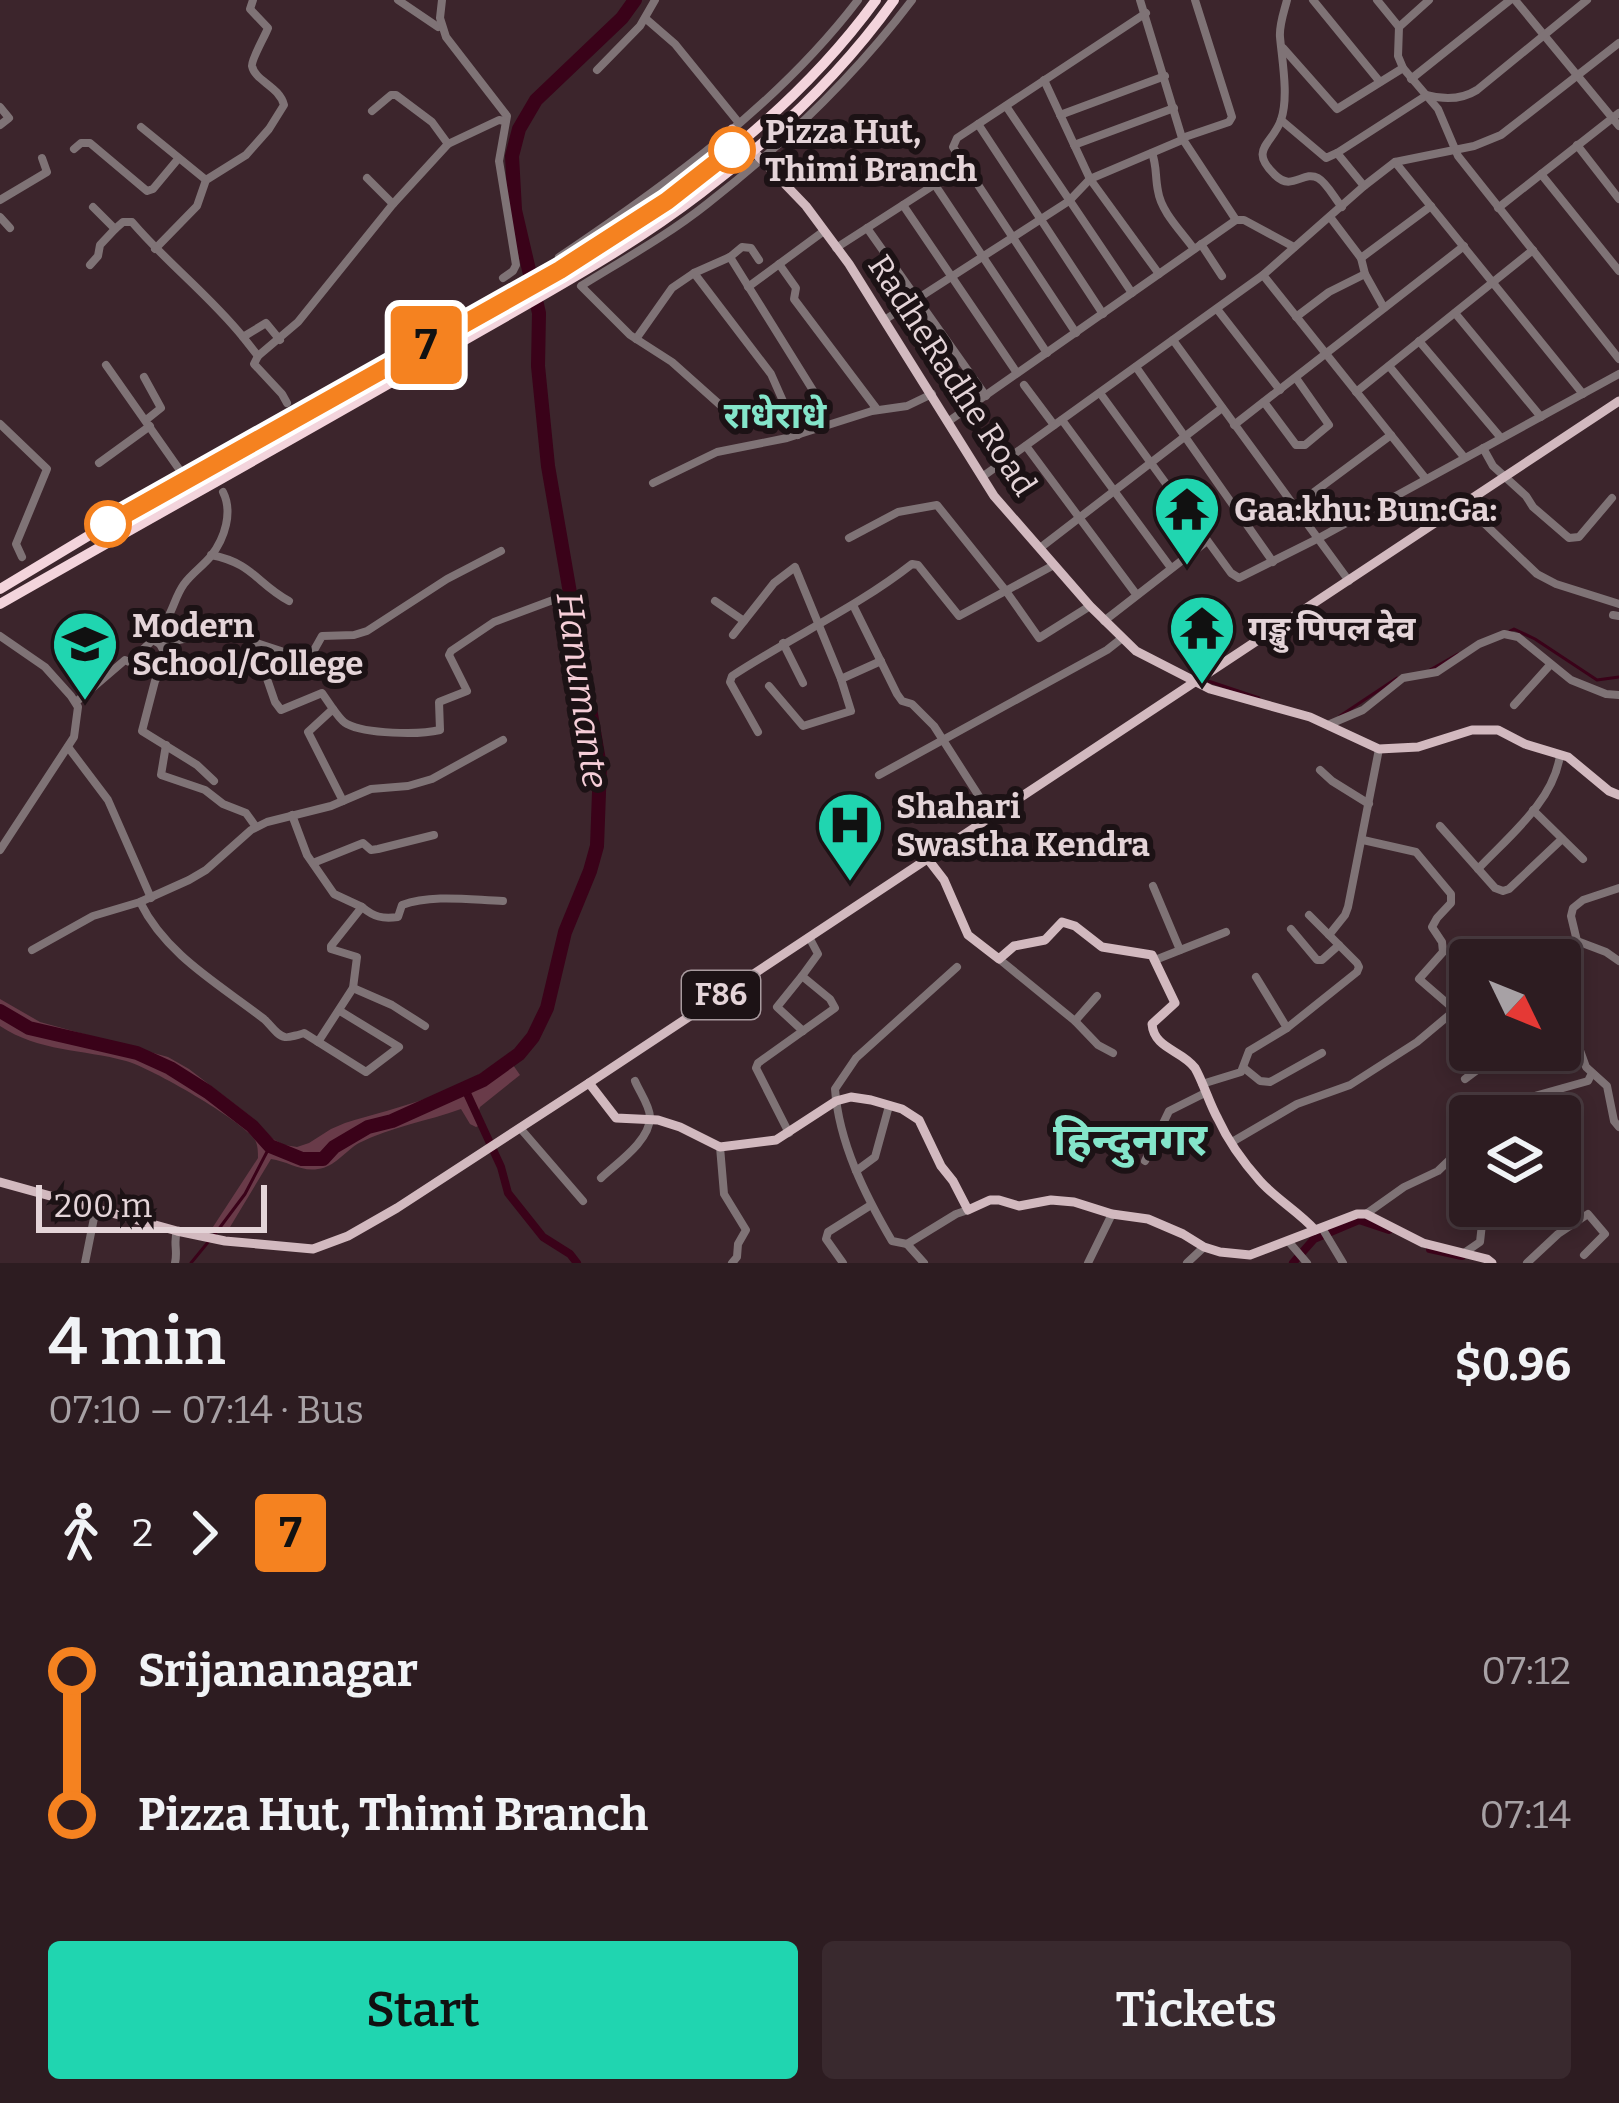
<!DOCTYPE html>
<html lang="en">
<head>
<meta charset="utf-8">
<style>
	:root { --surface:#2d1c21; --page:#39292e; --text:#f1f3f6; --muted:#a7a1a5; --line:#483a3f; --accent:#20d5b0 }
	body { margin:0; font-family:Bitter,"Noto Sans Devanagari",serif; background:var(--page); color:var(--text); height:100vh; display:flex; flex-direction:column; font-size:45px; white-space:nowrap }
	* { box-sizing:border-box; margin:0 }
	p { font-size:39px; color:var(--muted) }
	.icon { flex:none; width:66px; height:66px; fill:none; stroke:currentColor; stroke-width:2; stroke-linecap:round; stroke-linejoin:round }
	.map { position:relative; height:1263px; overflow:hidden }
	.panel { display:flex; flex-direction:column; background:var(--surface); flex:1 }
	.panel>* { flex:none }
	.badge { padding:0 24px; border-radius:9px; font-size:42px; line-height:78px }
	.needle { width:78px; rotate:133deg }
	.controls { position:absolute; left:1449px; top:939px; display:grid; gap:24px }
	.controls a { display:grid; place-items:center; width:132px; height:132px; border-radius:12px; background:var(--surface); box-shadow:0 6px 18px #0003,0 0 0 3px var(--line); font-size:60px }
	.scale { position:absolute; left:36px; bottom:30px; width:231px; box-sizing:border-box; padding-left:12px; border:6px solid #e4d4d8; border-top:0; font-size:33px; line-height:42px; white-space:nowrap; color:#e4d4d8; -webkit-text-stroke:9px #1c1215; paint-order:stroke }
	.map>.badge { position:absolute; translate:-50% -50%; box-shadow:0 0 0 6px #fff }
	.legs { display:flex; align-items:center; gap:18px; height:132px; padding:0 48px; font-size:39px }
	.legs p { margin-inline-start:auto }
	.headline { display:flex; align-items:center; justify-content:space-between; height:204px; padding:0 48px }
	h1 { font-size:66px; font-weight:600; line-height:90px }
	.action { display:flex; gap:24px; margin-top:auto; padding:24px 48px }
	.action a { flex:1; height:138px; border-radius:12px; background:var(--accent); color:#111; font-size:48px; font-weight:600; line-height:138px; text-align:center }
	.action a+a { background:var(--page); color:var(--text) }
	ul { padding:0 48px; list-style:none }
	li { display:flex; align-items:center; gap:42px; height:144px; font-size:45px }
	li i { display:grid; place-items:center; width:18px; height:100%; margin:0 15px; background:currentColor }
	li i::after { content:''; width:30px; height:30px; margin:-15px; border:9px solid; border-radius:50%; background:var(--surface) }
	li p { margin-inline-start:auto }
	li:first-child i { background:linear-gradient(#0000 50%,currentColor 0) }
	li:last-child i { background:linear-gradient(currentColor 50%,#0000 0) }
	.map>svg:first-child { display:block }
	.green { fill:#693b49 }
	.lines { fill:none; stroke-linecap:round; stroke-linejoin:round }
	.stream { stroke:#3a0219; stroke-width:3 }
	.canal { stroke:#3a0219; stroke-width:8 }
	.river { stroke:#3a0219; stroke-width:14 }
	.minor { stroke:#7f7376; stroke-width:8 }
	.major { stroke:#d2b9bf; stroke-width:9 }
	.highway { stroke:#f3d4dc; stroke-width:10 }
	.line-1-casing { stroke:#fff; stroke-width:27 }
	.line-1 { stroke:#f58220; stroke-width:18 }
	.stop-1-dot { fill:#fff; stroke:#f58220; stroke-width:6 }
	.labels { text-anchor:middle; stroke-width:12; stroke-linejoin:round; paint-order:stroke }
	.shield { fill:#1c1215; stroke:#a89a9e; stroke-width:3 }
	.shield-label { font-size:30px; font-weight:bold; fill:#e4d4d8 }
	.stop-label { font-size:33px; font-weight:bold; fill:#e4d4d8; stroke:#1c1215; text-anchor:start }
	.street-label { font-size:33px; fill:#e4d4d8; stroke:#1c1215 }
	.poi-label { font-size:33px; font-weight:bold; fill:#e4d4d8; stroke:#1c1215; text-anchor:start }
	.neighbourhood-label { font-size:36px; font-weight:bold; fill:#84e5ca; stroke:#1c1215 }
	.water-label { font-size:36px; font-style:italic; fill:#f6ced8; stroke:#1c1215 }
	.district-label { font-size:45px; font-weight:bold; fill:#84e5ca; stroke:#1c1215 }
</style>
</head>
<body>
<div class="map">
<svg width="1619" height="1263" viewBox="0 0 1619 1263">
	<rect width="100%" height="100%" fill="#3c252c"/>
	<!-- green -->
	<path class="green" d="M 0,999 L 40,1022 L 168,1057 L 189,1069 L 254,1119 L 273,1139 L 284,1145 L 297,1147 L 309,1143 L 331,1129 L 345,1123 C 401,1106 461,1094 506,1055 L 520,1075 L 480,1107 L 478,1114 L 485,1123 L 476,1127 L 470,1124 L 461,1109 C 428,1121 390,1127 359,1143 C 345,1151 335,1167 318,1169 C 301,1172 287,1161 271,1159 L 227,1232 L 211,1230 L 258,1158 C 258,1153 258,1145 255,1140 C 242,1120 151,1068 126,1061 C 83,1049 39,1052 0,1026 Z"/>
	<g class="lines">
		<!-- stream -->
		<g class="stream">
			<polyline points="1510,631 1514,629 1535,639 1597,680 1619,677"/>
			<polyline points="1430,670 1458,654"/>
			<polyline points="1205,680 1259,698"/>
			<polyline points="1340,716 1397,678"/>
			<polyline points="215,1234 245,1194 270,1146"/>
			<polyline points="191,1263 209,1241"/>
		</g>
		<!-- canal -->
		<g class="canal">
			<polyline points="465,1089 501,1167 508,1193 543,1237 570,1254 577,1263"/>
			<polyline points="1430,1249 1462,1256"/>
			<polyline points="1293,1263 1314,1239 1359,1220 1389,1230"/>
		</g>
		<!-- river -->
		<polyline class="river" points="0,1011 29,1028 137,1053 170,1068 208,1092 252,1126 270,1146 302,1159 323,1159 334,1147 368,1127 392,1121 483,1080 519,1054 533,1037 547,1008 565,932 590,871 597,846 600,766 548,466 538,366 539,313 515,210 512,156 519,129 536,100 622,18 635,0"/>
		<!-- minor -->
		<g class="minor">
			<polyline points="398,0 438,27"/>
			<polyline points="442,0 440,18 446,37 507,116 499,161 516,265 513,271 503,278"/>
			<polyline points="1140,0 1182,138 1236,220 1244,220 1294,247"/>
			<path d="M 1287,0 C 1284,12 1279,25 1280,37 C 1282,60 1289,97 1281,120 C 1272,145 1248,149 1275,175 C 1292,192 1303,170 1318,178 C 1327,183 1335,199 1342,207"/>
			<polyline points="1313,0 1380,82"/>
			<polyline points="1377,0 1399,27"/>
			<polyline points="1429,0 1399,27 1398,56 1403,68 1438,109 1458,156 1619,359"/>
			<polyline points="1515,0 1619,126"/>
			<polyline points="645,18 675,44 739,123"/>
			<polyline points="1283,48 1337,109 1403,68"/>
			<polyline points="597,70 640,26 655,0"/>
			<polyline points="1411,79 1510,0"/>
			<polyline points="1044,80 1090,179 1159,274"/>
			<polyline points="1006,106 1132,293"/>
			<polyline points="0,107 9,118 0,125"/>
			<polyline points="372,111 391,95 396,95 432,122 448,144"/>
			<polyline points="1060,115 1165,76"/>
			<polyline points="1281,120 1326,158 1337,153"/>
			<polyline points="978,124 1103,314"/>
			<polyline points="141,127 206,180"/>
			<polyline points="1182,138 1229,122 1232,117 1195,0"/>
			<polyline points="1074,145 1174,108"/>
			<polyline points="1577,145 1619,199"/>
			<polyline points="74,149 81,143 90,143 147,191 153,189 178,159"/>
			<path d="M 1152,153 C 1157,166 1155,177 1158,191 C 1161,212 1182,232 1194,249"/>
			<polyline points="1395,162 1583,394"/>
			<polyline points="1541,174 1619,271"/>
			<polyline points="367,178 393,204"/>
			<polyline points="935,185 1047,353"/>
			<path d="M 1364,186 L 1337,153 L 1427,95 C 1445,100 1461,100 1477,90 L 1587,0"/>
			<polyline points="0,200 47,172 42,158"/>
			<polyline points="903,205 1017,373"/>
			<path d="M 93,207 L 115,229 L 123,222 L 132,222 C 167,263 209,295 243,337 L 266,323 L 280,340"/>
			<polyline points="1498,208 1619,113"/>
			<polyline points="0,217 10,228"/>
			<polyline points="1330,217 1361,258 1365,274 1384,308"/>
			<polyline points="867,228 986,396"/>
			<polyline points="1201,244 1222,276"/>
			<polyline points="836,248 965,165"/>
			<path d="M 155,249 L 197,206 L 206,180 L 246,155 L 269,129 L 284,105 C 279,86 255,81 252,66 C 251,60 265,36 268,28 L 250,9 L 253,0"/>
			<path d="M 559,257 C 666,185 779,104 858,0"/>
			<polyline points="730,257 819,400 817,409 793,421"/>
			<polyline points="1361,258 1431,206"/>
			<polyline points="779,264 796,288 794,299 876,408 873,410"/>
			<polyline points="90,265 98,256 100,245 115,229"/>
			<polyline points="694,273 771,374 798,435"/>
			<polyline points="1263,275 1426,479"/>
			<polyline points="748,287 824,231"/>
			<polyline points="1217,309 1280,390"/>
			<polyline points="1455,313 1541,417"/>
			<polyline points="1296,317 1329,292 1365,274"/>
			<polyline points="886,319 1069,201 1090,179 1182,140"/>
			<polyline points="1076,333 953,147 957,138 1146,13"/>
			<polyline points="243,337 258,356"/>
			<polyline points="636,339 672,288 694,273 730,257 742,247 751,248 759,260"/>
			<polyline points="1173,340 1349,581"/>
			<polyline points="1419,341 1501,438"/>
			<polyline points="106,365 179,469"/>
			<polyline points="1389,366 1464,457"/>
			<polyline points="1136,367 1273,562"/>
			<polyline points="144,377 161,408 146,420"/>
			<polyline points="1024,385 1054,425"/>
			<polyline points="1356,392 1533,250"/>
			<polyline points="1100,393 1231,573 1239,578 1319,538 1619,374"/>
			<polyline points="1264,402 1296,445 1305,445 1329,425 1296,378"/>
			<polyline points="287,403 282,394 254,364 258,356 298,322 393,204 448,144 499,120 505,121"/>
			<path d="M 728,412 L 672,362 L 630,335 L 581,286 C 623,260 668,235 707,204 C 784,144 853,78 912,0"/>
			<polyline points="1062,420 1171,568"/>
			<polyline points="949,421 1236,220"/>
			<polyline points="0,424 47,469 16,544 22,557"/>
			<polyline points="1234,425 1464,246"/>
			<polyline points="1026,446 1136,594"/>
			<polyline points="1483,448 1493,466 1526,496 1533,507 1569,538 1579,537 1612,498"/>
			<polyline points="99,463 150,426"/>
			<polyline points="982,477 1263,275 1364,186 1395,162 1474,146 1501,135 1619,43"/>
			<polyline points="653,483 717,452 787,438 872,411 907,406 932,394"/>
			<polyline points="1463,503 1537,574 1556,584 1619,604"/>
			<polyline points="1294,507 1391,435"/>
			<polyline points="849,538 898,512 937,505 1006,591 1039,638 1090,606"/>
			<polyline points="1040,548 1222,408"/>
			<path d="M 211,555 C 253,563 257,584 289,601"/>
			<polyline points="715,601 744,621"/>
			<polyline points="853,605 897,694 902,701 912,704 934,726 991,815"/>
			<polyline points="1613,615 1619,616"/>
			<polyline points="1104,621 1207,541"/>
			<polyline points="733,635 774,583 795,567 841,679 851,711 803,726 769,686"/>
			<polyline points="0,636 45,667 71,696 78,707 74,737 0,850"/>
			<polyline points="153,640 160,644 188,638 238,637 284,652 313,652 322,636 354,635 367,631 447,579 501,551"/>
			<polyline points="783,643 803,683"/>
			<polyline points="160,644 168,659 155,681 142,731 197,765 214,781"/>
			<polyline points="255,644 275,702 281,710 322,693 333,709"/>
			<polyline points="841,679 881,661"/>
			<path d="M 76,702 L 125,660 L 129,662 C 144,649 158,637 167,619 C 174,607 176,595 184,584 C 192,573 203,566 211,556 C 225,538 233,512 223,492"/>
			<polyline points="1514,705 1550,665"/>
			<polyline points="1330,724 1363,710 1403,678 1437,672 1479,644 1504,634 1518,637 1571,680 1606,694 1619,695"/>
			<path d="M 758,732 L 730,682 L 732,676 C 791,637 856,608 912,564 L 918,565 L 959,616 L 1054,565"/>
			<polyline points="166,745 161,775 205,790 223,804 246,813 256,827"/>
			<polyline points="68,747 108,800 151,898"/>
			<polyline points="1320,770 1332,781 1369,804"/>
			<polyline points="879,775 1107,650 1121,639"/>
			<path d="M 343,801 L 308,732 L 333,709 C 337,714 342,722 347,724 C 366,734 419,735 440,730 L 439,702 L 467,691 L 449,655 L 451,651 L 494,622 L 553,600"/>
			<polyline points="1533,810 1583,859"/>
			<polyline points="292,815 307,855 334,894 362,907 331,946 331,949 357,957 353,988 318,1042"/>
			<polyline points="1440,826 1495,888 1503,891 1509,889 1562,839"/>
			<polyline points="1363,840 1416,852 1451,894 1451,903 1437,918 1432,927 1442,942 1443,952 1419,979 1470,1023"/>
			<polyline points="313,863 363,843 371,850 378,849 434,835"/>
			<path d="M 1478,869 C 1508,837 1554,801 1560,755"/>
			<polyline points="1153,886 1180,950"/>
			<polyline points="1619,888 1583,900 1573,908 1571,916 1577,941 1571,995 1577,1042 1586,1067 1607,1086 1614,1121 1619,1127"/>
			<path d="M 140,902 C 166,955 219,984 264,1019 C 270,1024 277,1036 285,1037 C 287,1038 302,1034 304,1033 L 366,1072 L 399,1047 L 340,1011"/>
			<path d="M 362,907 C 374,917 382,919 398,917 L 402,905 C 432,894 471,900 503,901"/>
			<polyline points="1291,929 1317,960 1322,960 1339,945"/>
			<polyline points="1329,935 1345,915 1348,907 1379,749"/>
			<polyline points="1577,941 1606,952 1619,961"/>
			<polyline points="32,950 93,916 140,902 189,880 206,870 251,830 267,822 331,806 371,789 408,786 432,779 503,740"/>
			<polyline points="999,959 1075,1021 1098,1045 1113,1053"/>
			<polyline points="1155,960 1226,932"/>
			<polyline points="802,976 777,1007 803,1031"/>
			<polyline points="1256,977 1287,1028"/>
			<polyline points="353,988 392,1005 425,1026"/>
			<polyline points="1075,1021 1097,996"/>
			<polyline points="1505,1050 1528,1068"/>
			<polyline points="1244,1068 1260,1081 1270,1082 1322,1053"/>
			<polyline points="1465,1079 1481,1067 1499,1050"/>
			<polyline points="1202,1084 1241,1072 1249,1051 1287,1028 1357,972 1359,967 1357,963 1309,915"/>
			<polyline points="1503,1116 1503,1113 1531,1097 1588,1081 1592,1073"/>
			<polyline points="520,1128 583,1201"/>
			<polyline points="789,1133 756,1068 758,1063 835,1008 830,999 802,976 818,954 809,937"/>
			<polyline points="1232,1142 1297,1104 1350,1085 1417,1042 1454,1011"/>
			<polyline points="720,1147 724,1194 746,1230 738,1244 737,1257 732,1263"/>
			<polyline points="1145,1161 1169,1111 1205,1093"/>
			<polyline points="856,1171 875,1157 889,1106"/>
			<path d="M 601,1178 C 617,1163 650,1141 650,1117 C 650,1106 639,1091 635,1081"/>
			<polyline points="1366,1214 1404,1187 1438,1171 1463,1147 1470,1144"/>
			<polyline points="1322,1228 1343,1263"/>
			<polyline points="1289,1242 1307,1263"/>
			<path d="M 907,1244 L 892,1241 C 865,1195 839,1143 835,1089 L 856,1058 L 957,967"/>
			<polyline points="1464,1253 1480,1242 1482,1224 1510,1206"/>
			<polyline points="85,1263 96,1208"/>
			<path d="M 175,1263 C 178,1251 173,1242 177,1231"/>
			<polyline points="843,1263 826,1239 828,1232 871,1205"/>
			<polyline points="924,1263 907,1244 956,1214 968,1210"/>
			<polyline points="1088,1263 1112,1214"/>
			<polyline points="1187,1263 1204,1247"/>
			<polyline points="1527,1263 1558,1234 1588,1214 1605,1234 1584,1255"/>
		</g>
		<!-- major -->
		<g class="major">
			<polyline points="732,129 806,206 849,264 994,496 1090,606 1136,651 1210,689 1310,717 1379,749 1418,747 1472,730 1498,730 1525,744 1568,757 1609,791 1619,795"/>
			<path d="M 927,858 L 944,880 L 968,935 L 999,959 L 1014,946 L 1045,940 L 1062,922 L 1075,926 L 1102,947 L 1152,955 L 1175,1003 L 1152,1024 C 1154,1049 1182,1050 1195,1068 C 1204,1084 1209,1103 1218,1119 C 1228,1141 1244,1163 1260,1181 C 1276,1199 1299,1212 1315,1230"/>
			<polyline points="589,1083 616,1118 658,1120 680,1127 720,1147 776,1140 836,1101 851,1097 871,1100 902,1109 919,1120 941,1166 953,1181 968,1210 990,1200 999,1200 1019,1206 1051,1200 1074,1202 1112,1214 1148,1219 1183,1234 1204,1247 1220,1252 1250,1255 1357,1214 1366,1214 1423,1243 1487,1259 1492,1263"/>
			<polyline points="0,1182 177,1231 225,1241 313,1249 348,1236 397,1208 589,1083 1619,401"/>
		</g>
		<!-- highway -->
		<g class="highway">
			<path d="M 0,589 L 108,524 L 560,270 C 677,198 794,113 876,0"/>
			<path d="M 0,604 C 145,521 292,440 437,356 C 526,304 619,256 701,193 C 772,139 842,73 894,0"/>
		</g>
	</g>
	<g class="lines">
		<!-- line-1 casing -->
		<g class="line-1-casing">
			<polyline id="line-1" points="108,524 560,270 667,201 732,150"/>
		</g>
		<!-- line-1 -->
		<use href="#line-1" class="line-1"/>
	</g>
	<!-- icons -->
	<defs>
		<g id="temple-pin" transform="scale(3.45)"><path d="M0 17L-7.5 6A9.5 9.5 0 1 1 7.5 6Z" fill="#20d5b0" stroke="#1c1215"/><path d="M0-6L5-2H3V0L6.5 2.5H4V6H1.5V3h-3V6H-4V2.5H-6.5L-3 0V-2H-5Z" fill="#111"/></g>
		<g id="university-pin" transform="scale(3.45)"><path d="M0 17L-7.5 6A9.5 9.5 0 1 1 7.5 6Z" fill="#20d5b0" stroke="#1c1215"/><path d="M0-5L7-2L0 1L-7-2ZM-4 1L0 2.5L4 1V4Q0 6-4 4Z" fill="#111"/></g>
		<g id="hospital-pin" transform="scale(3.45)"><path d="M0 17L-7.5 6A9.5 9.5 0 1 1 7.5 6Z" fill="#20d5b0" stroke="#1c1215"/><path d="M-5-5h3v3.5h4V-5h3V5h-3V1.5h-4V5h-3Z" fill="#111"/></g>
	</defs>
	<g fill-rule="evenodd">
		<use href="#temple-pin" x="1187" y="509"/>
		<use href="#temple-pin" x="1202" y="628"/>
		<use href="#university-pin" x="85" y="644"/>
		<use href="#hospital-pin" x="850" y="825"/>
	</g>
	<!-- markers -->
	<g class="stop-1-dot">
		<circle cx="732" cy="150" r="21"/>
		<circle cx="108" cy="524" r="21"/>
	</g>
	<g class="labels">
		<!-- shield labels -->
		<rect class="shield" x="682" y="971" width="78" height="48" rx="9"/>
		<g class="shield-label">
			<text x="721" y="1005">F86</text>
		</g>
		<!-- stop labels -->
		<g class="stop-label">
			<text x="765" y="143">Pizza Hut,<tspan x="765" dy="38">Thimi Branch</tspan></text>
		</g>
		<!-- street labels -->
		<g class="street-label">
			<text transform="translate(953 375) rotate(57)" y="12">RadheRadhe Road</text>
		</g>
		<!-- poi labels -->
		<g class="poi-label">
			<text x="1234" y="521">Gaa:khu: Bun:Ga:</text>
			<text x="132" y="637">Modern<tspan x="132" dy="38">School/College</tspan></text>
			<text x="1248" y="640">गङ्खु पिपल देव</text>
			<text x="896" y="818">Shahari<tspan x="896" dy="38">Swastha Kendra</tspan></text>
		</g>
		<!-- neighbourhood labels -->
		<g class="neighbourhood-label">
			<text x="775" y="428">राधेराधे</text>
		</g>
		<!-- water labels -->
		<g class="water-label">
			<text transform="translate(583 690) rotate(82)" y="13">Hanumante</text>
		</g>
		<!-- district labels -->
		<g class="district-label">
			<text x="1130" y="1155">हिन्दुनगर</text>
		</g>
	</g>
</svg>
<div class="controls">
<a><svg class="needle" viewBox="-14 -14 28 28"><path d="M0-13l5 13h-10z" fill="#e53935"/><path d="M0 13l5-13h-10z" fill="#a7a1a5"/></svg></a>
<a><svg class="icon" aria-label="layers" viewBox="0 0 24 24"><path d="M12 4l9 5-9 5-9-5zM3 14l9 5 9-5"/></svg></a>
</div>
<div class="scale">200 m</div>
<b class="badge" style="left:426px;top:345px;background:#f58220;color:#111">7</b>
</div>
<section class="panel">
<div class="headline"><div><h1>4 min</h1><p>07:10 – 07:14 · Bus</p></div><b>$0.96</b></div>
<div class="legs"><svg class="icon" aria-label="walk" viewBox="0 0 24 24"><circle cx="13" cy="4" r="2"/><path d="M13 8l-2 6 4 7M11 14l-3 7M7 12l3-4h3l4 4"/></svg>2<svg class="icon" aria-label="forward" viewBox="0 0 24 24"><path d="M9 5l7 7-7 7"/></svg><b class="badge" style="background:#f58220;color:#111">7</b></div>
<ul>
<li><i style="color:#f58220"></i><b>Srijananagar</b><p>07:12</p></li>
<li><i style="color:#f58220"></i><b>Pizza Hut, Thimi Branch</b><p>07:14</p></li>
</ul>
<div class="action"><a>Start</a><a>Tickets</a></div>
</section>
</body>
</html>
